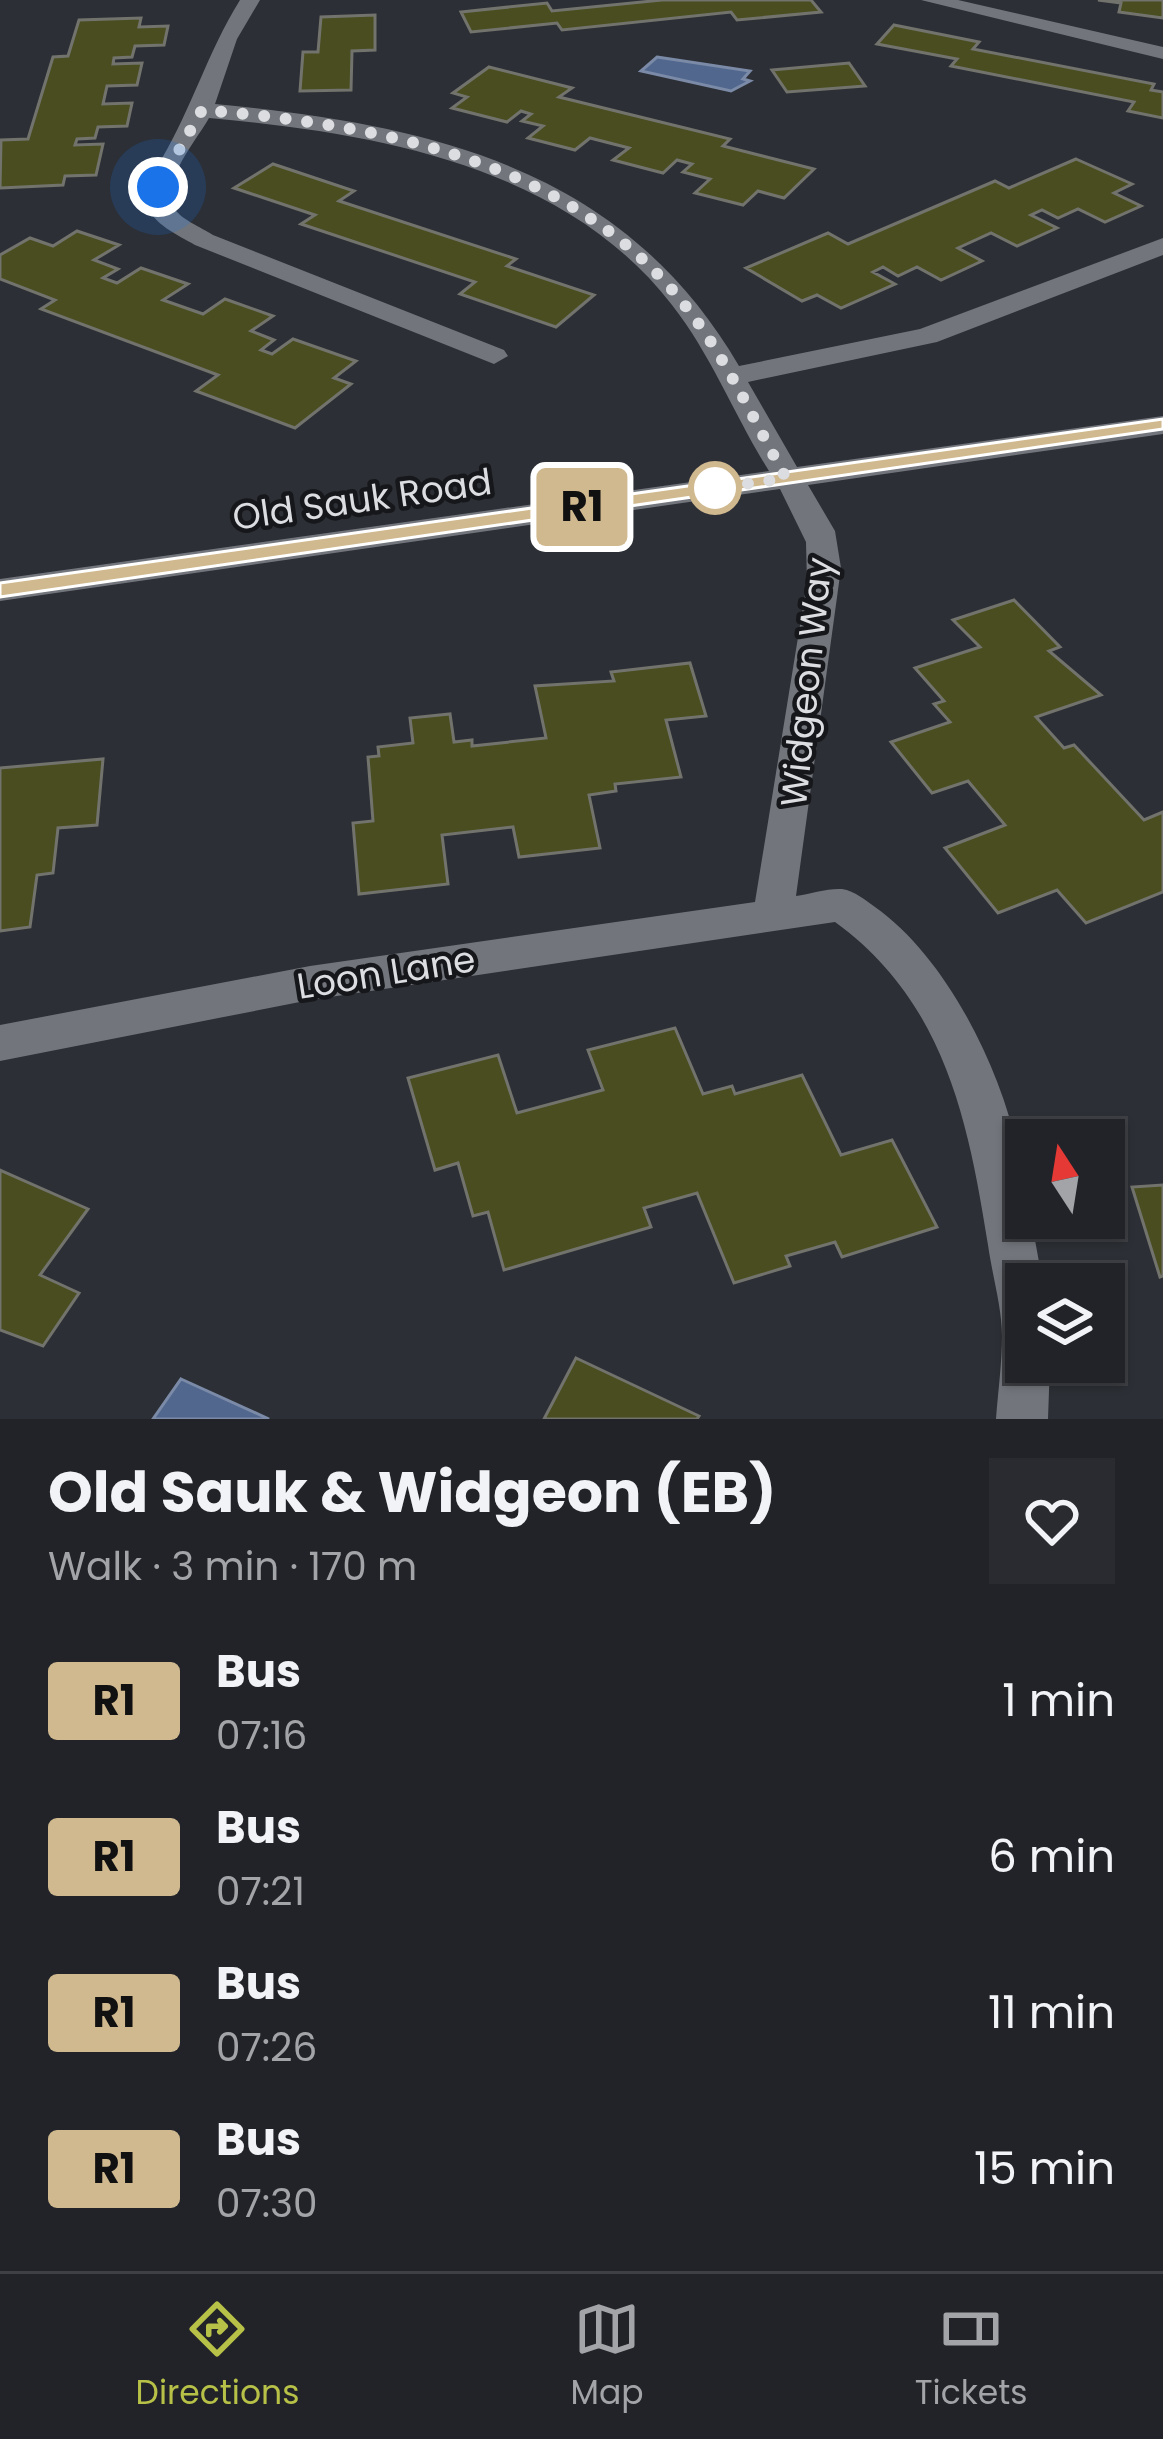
<!DOCTYPE html>
<html lang="en">
<head>
<meta charset="utf-8">
<style>
	:root { --surface:#212328; --page:#292b30; --text:#f1f3f6; --muted:#a2a4a8; --line:#3e4045; --accent:#b7c147 }
	body { margin:0; font-family:Poppins,sans-serif; background:var(--page); color:var(--text); height:100vh; display:flex; flex-direction:column; font-size:45px; white-space:nowrap }
	* { box-sizing:border-box; margin:0 }
	p { font-size:39px; color:var(--muted) }
	.icon { flex:none; width:66px; height:66px; fill:none; stroke:currentColor; stroke-width:2; stroke-linecap:round; stroke-linejoin:round }
	.map { position:relative; height:1419px; overflow:hidden }
	.drawer { display:flex; flex-direction:column; background:var(--surface); flex:1 }
	.drawer>* { flex:none }
	.badge { padding:0 24px; border-radius:9px; font-size:42px; line-height:78px }
	.needle { width:78px; rotate:348deg }
	.tools { position:absolute; left:1005px; top:1119px; display:grid; gap:24px }
	.tools a { display:grid; place-items:center; width:120px; height:120px; border-radius:0px; background:var(--surface); box-shadow:0 3px 9px #0004,0 0 0 3px var(--line); font-size:60px }
	.you { position:absolute; width:60px; height:60px; margin:-30px; border:9px solid #fff; border-radius:50%; background:#1a73e8; box-shadow:0 0 0 18px #1a73e833 }
	.map>.badge { position:absolute; translate:-50% -50%; box-shadow:0 0 0 6px #fff }
	.round { display:grid; place-items:center; flex:none; width:126px; height:126px; border-radius:0px; background:var(--page) }
	.head { display:flex; align-items:center; justify-content:space-between; height:204px; padding:0 48px }
	h1 { font-size:57px; font-weight:700; line-height:90px }
	ul { padding:0; list-style:none }
	li { display:flex; align-items:center; gap:36px; height:156px; padding:0 48px }
	li div { flex:1 }
	li b { display:block; font-size:45px }
	li em { font-style:normal }
	li .badge { min-width:132px; font-weight:700; text-align:center }
	.tabs { display:flex; justify-content:space-around; align-items:center; height:168px; border-top:3px solid var(--line); background:var(--surface); font-size:33px; color:var(--muted) }
	.tabs a { display:grid; justify-items:center; gap:6px }
	.tabs .current { color:var(--accent) }
	.map>svg:first-child { display:block }
	.water { fill:#51678e; stroke:#7a8aa7; stroke-width:3 }
	.building { fill:#494d1f; stroke:#72736c; stroke-width:3 }
	.lines { fill:none; stroke-linecap:round; stroke-linejoin:round }
	.minor { fill:#72767c; fill-rule:evenodd }
	.line { fill:#d0b98f; stroke:#fff; stroke-width:3 }
	.walk { stroke:#dbdde0; stroke-width:12; stroke-dasharray:0 21.6 }
	.stop-dot { fill:#fff; stroke:#d0b98f; stroke-width:6 }
	.labels { text-anchor:middle; stroke-width:9; stroke-linejoin:round; paint-order:stroke }
	.street-label { font-size:36px; fill:#dbdde0; stroke:#16171a }
</style>
</head>
<body>
<div class="map">
<svg width="1163" height="1419" viewBox="0 0 1163 1419">
	<rect width="100%" height="100%" fill="#2c2f35"/>
	<!-- water -->
	<g class="water">
		<polygon points="657,57 750,71 743,79 750,81 731,91 641,71"/>
		<polygon points="181,1379 269,1419 153,1419"/>
	</g>
	<!-- building -->
	<g class="building">
		<polygon points="662,0 811,0 821,12 737,20 731,12 562,30 557,23 471,32 461,12 547,3 552,11"/>
		<polygon points="1098,0 1163,0 1163,18 1119,12 1121,3"/>
		<polygon points="375,15 375,50 352,51 351,90 300,91 303,52 318,52 321,17"/>
		<polygon points="141,18 139,27 168,26 164,45 135,46 132,57 114,58 113,64 142,63 137,85 107,86 103,104 132,103 127,126 98,127 95,138 77,139 75,145 103,144 96,175 65,176 63,185 0,188 1,140 28,139 53,57 68,56 79,20"/>
		<polygon points="894,25 979,42 973,49 1154,84 1151,90 1163,92 1163,118 1128,111 1134,102 951,66 957,59 877,44"/>
		<polygon points="849,63 865,86 787,92 772,70"/>
		<polygon points="489,67 572,88 559,97 730,139 723,146 814,169 784,198 758,191 743,205 695,193 710,179 683,172 692,164 677,160 663,173 613,160 629,148 590,138 575,150 528,138 543,126 522,121 531,114 521,111 507,122 452,108 467,97 453,93"/>
		<polygon points="1076,159 1132,184 1114,193 1141,206 1105,222 1078,209 1058,218 1042,210 1031,215 1057,228 1017,246 991,233 958,248 982,261 941,280 917,267 898,276 883,267 873,272 895,284 841,308 817,295 802,301 746,268 828,233 848,244 995,181 1009,188"/>
		<polygon points="273,164 354,191 339,201 516,259 507,266 594,295 556,327 460,294 475,282 301,224 315,215 234,188"/>
		<polygon points="77,231 119,245 94,260 118,269 103,278 117,283 141,268 188,284 163,300 203,314 225,299 273,316 251,331 274,340 261,350 272,354 293,339 356,361 334,378 351,384 295,428 196,391 218,375 41,309 55,300 0,279 0,255 30,238 53,246"/>
		<polygon points="1014,600 1060,647 1049,651 1101,695 1036,717 1064,748 1074,745 1144,820 1163,812 1163,892 1086,923 1057,890 998,913 945,848 1005,825 968,781 932,793 891,742 950,722 934,704 944,701 915,668 980,647 953,620"/>
		<polygon points="690,663 706,716 666,720 681,777 615,784 616,791 589,795 600,848 519,857 513,827 442,835 448,884 359,894 353,823 373,821 368,757 379,756 378,747 413,743 410,718 450,714 454,742 472,740 472,746 546,738 535,686 614,681 611,672"/>
		<polygon points="103,759 97,825 58,828 53,873 37,875 30,927 0,931 0,768"/>
		<polygon points="675,1028 703,1094 732,1086 735,1094 802,1075 841,1155 892,1140 937,1227 842,1257 835,1242 786,1256 790,1266 734,1283 697,1193 644,1208 651,1227 504,1270 488,1212 473,1216 458,1163 435,1170 408,1078 498,1055 517,1113 603,1090 588,1050"/>
		<polygon points="0,1170 88,1209 40,1275 79,1293 43,1346 0,1330"/>
		<polygon points="1163,1185 1163,1276 1160,1277 1132,1187"/>
		<polygon points="576,1358 699,1416 697,1419 544,1419"/>
	</g>
	<g class="lines">
		<!-- minor -->
		<g class="minor">
			<path d="M 240,0 L 260,0 L 237,39 L 215,104 C 430,125 623,167 739,366 L 920,329 L 1163,238 L 1163,255 L 937,342 L 748,382 L 797,467 L 1163,416 L 1163,434 L 808,485 L 835,531 L 841,568 L 796,896 C 810,894 828,888 842,889 C 855,891 865,900 875,907 C 959,966 1026,1116 1026,1218 L 1031,1218 L 1043,1284 L 1026,1284 L 1026,1362 L 1050,1362 L 1048,1419 L 996,1419 C 998,1392 1002,1363 1002,1336 C 1002,1308 992,1274 988,1245 C 968,1119 944,1001 835,922 L 310,1000 L 0,1061 L 0,1025 L 310,966 L 755,902 L 807,582 L 806,542 L 780,489 L 0,601 L 0,579 L 769,471 C 735,417 712,356 672,305 C 564,165 374,133 209,118 C 198,138 160,183 173,206 C 179,219 201,227 213,235 L 504,350 L 508,356 L 494,364 L 195,245 C 178,235 152,224 146,203 C 141,188 154,173 161,160 C 192,108 208,51 240,0 Z"/>
			<polygon points="921,0 958,0 1163,47 1163,59"/>
		</g>
	</g>
	<!-- line -->
	<polygon class="line" points="1163,419 1163,429 0,597 0,583"/>
	<g class="lines">
		<!-- walk -->
		<path class="walk" d="M 158,187 L 202,110 C 384,125 583,162 696,320 C 732,370 756,425 786,478 L 698,491 L 715,488"/>
	</g>
	<!-- markers -->
	<circle class="stop-dot" cx="715" cy="488" r="24"/>
	<g class="labels">
		<!-- street labels -->
		<g class="street-label">
			<text transform="translate(362 499) rotate(-8)" y="13">Old Sauk Road</text>
			<text transform="translate(806 682) rotate(-84)" y="13">Widgeon Way</text>
			<text transform="translate(386 972) rotate(-9)" y="13">Loon Lane</text>
		</g>
	</g>
</svg>
<div class="tools">
<a><svg class="needle" viewBox="-14 -14 28 28"><path d="M0-13l5 13h-10z" fill="#e53935"/><path d="M0 13l5-13h-10z" fill="#a2a4a8"/></svg></a>
<a><svg class="icon" aria-label="layers" viewBox="0 0 24 24"><path d="M12 4l9 5-9 5-9-5zM3 14l9 5 9-5"/></svg></a>
</div>
<div class="you" style="left:158px;top:187px"></div>
<b class="badge" style="left:582px;top:507px;background:#d0b98f;color:#111">R1</b>
</div>
<section class="drawer">
<div class="head"><div><h1>Old Sauk &amp; Widgeon (EB)</h1><p>Walk · 3 min · 170 m</p></div><a class="round"><svg class="icon" aria-label="heart" viewBox="0 0 24 24"><path d="M12 20l-8-8c-3-5 5-10 8-4 3-6 11-1 8 4z"/></svg></a></div>
<ul>
<li><span class="badge" style="background:#d0b98f;color:#111">R1</span><div><b>Bus</b><p>07:16</p></div><em>1 min</em></li>
<li><span class="badge" style="background:#d0b98f;color:#111">R1</span><div><b>Bus</b><p>07:21</p></div><em>6 min</em></li>
<li><span class="badge" style="background:#d0b98f;color:#111">R1</span><div><b>Bus</b><p>07:26</p></div><em>11 min</em></li>
<li><span class="badge" style="background:#d0b98f;color:#111">R1</span><div><b>Bus</b><p>07:30</p></div><em>15 min</em></li>
</ul>
</section>
<nav class="tabs">
<a class="current"><svg class="icon" aria-label="directions" viewBox="0 0 24 24"><path d="M12 3l9 9-9 9-9-9zM9 14v-3h6M13 9l2 2-2 2"/></svg>Directions</a>
<a><svg class="icon" aria-label="map" viewBox="0 0 24 24"><path d="M3 6l6-2 6 2 6-2v14l-6 2-6-2-6 2zM9 4v14M15 6v14"/></svg>Map</a>
<a><svg class="icon" aria-label="tickets" viewBox="0 0 24 24"><path d="M3 7h18v10H3zM15 7v10"/></svg>Tickets</a>
</nav>
</body>
</html>
